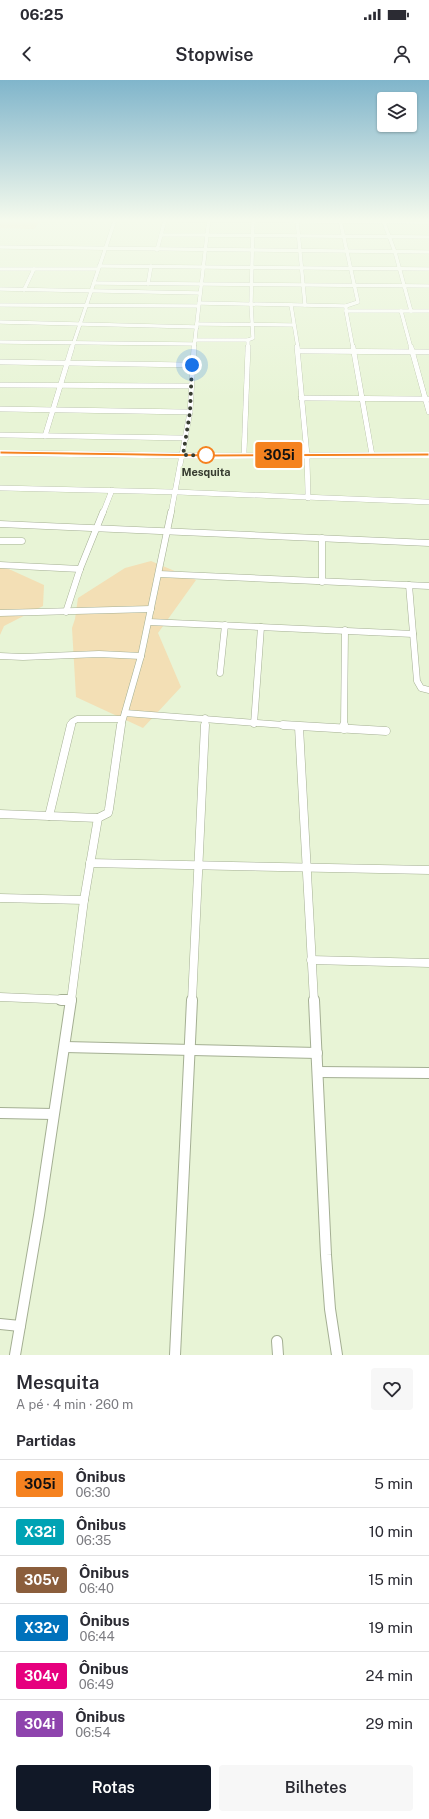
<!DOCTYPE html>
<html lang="pt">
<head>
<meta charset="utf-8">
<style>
	:root { --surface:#fff; --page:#f7f7f7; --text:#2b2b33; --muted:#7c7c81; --line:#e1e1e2; --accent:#111827 }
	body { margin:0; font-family:"Public Sans",sans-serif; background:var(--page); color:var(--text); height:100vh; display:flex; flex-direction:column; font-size:15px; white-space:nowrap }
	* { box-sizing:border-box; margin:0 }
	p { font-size:13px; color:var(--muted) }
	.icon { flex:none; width:22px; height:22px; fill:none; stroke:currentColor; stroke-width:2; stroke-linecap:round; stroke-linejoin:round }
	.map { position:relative; height:1275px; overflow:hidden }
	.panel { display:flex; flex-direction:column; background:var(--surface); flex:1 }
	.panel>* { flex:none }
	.badge { padding:0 8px; border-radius:3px; font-size:14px; line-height:26px }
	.buttons { position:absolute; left:377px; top:12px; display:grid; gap:8px }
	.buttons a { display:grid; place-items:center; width:40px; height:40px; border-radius:4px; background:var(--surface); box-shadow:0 1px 3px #0004; font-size:20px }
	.you { position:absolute; width:20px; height:20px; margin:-10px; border:3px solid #fff; border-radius:50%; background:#1a73e8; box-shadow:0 0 0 6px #1a73e833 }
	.map>.badge { position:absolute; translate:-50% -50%; box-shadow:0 0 0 2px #fff }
	h2 { padding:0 16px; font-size:15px; line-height:36px }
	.round { display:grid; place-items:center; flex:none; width:42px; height:42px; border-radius:4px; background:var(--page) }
	.overview { display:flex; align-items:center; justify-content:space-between; height:68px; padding:0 16px }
	h1 { font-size:19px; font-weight:600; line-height:30px }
	.action { display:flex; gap:8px; margin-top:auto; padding:8px 16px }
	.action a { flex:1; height:46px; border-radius:4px; background:var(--accent); color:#fff; font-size:16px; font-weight:600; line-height:46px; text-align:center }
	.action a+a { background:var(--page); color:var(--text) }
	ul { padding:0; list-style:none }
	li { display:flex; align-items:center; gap:12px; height:48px; padding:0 16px; border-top:1px solid var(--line) }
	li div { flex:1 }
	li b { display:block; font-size:15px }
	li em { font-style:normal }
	li .badge { min-width:44px; font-weight:700; text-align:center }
	.status { display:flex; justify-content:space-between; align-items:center; height:28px; padding:0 20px; background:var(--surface); direction:ltr }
	.status svg { height:11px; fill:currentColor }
	header { display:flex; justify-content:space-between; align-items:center; height:52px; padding:0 16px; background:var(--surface); font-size:18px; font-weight:600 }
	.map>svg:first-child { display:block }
	.green { fill:#f3dfb5 }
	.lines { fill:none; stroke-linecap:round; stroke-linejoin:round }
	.minor-far4-casing { stroke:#a4af93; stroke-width:4 }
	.minor-far3-casing { stroke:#a4af93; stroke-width:5.5 }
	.minor-far2-casing { stroke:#a4af93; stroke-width:7 }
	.minor-far1-casing { stroke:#a4af93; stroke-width:9 }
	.minor-casing { stroke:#a4af93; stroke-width:12 }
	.tertiary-casing { stroke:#a4af93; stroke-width:6 }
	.minor-far4 { stroke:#fff; stroke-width:3.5 }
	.minor-far3 { stroke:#fff; stroke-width:5 }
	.minor-far2 { stroke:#fff; stroke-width:6 }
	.minor-far1 { stroke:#fff; stroke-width:8 }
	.minor { stroke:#fff; stroke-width:10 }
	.tertiary { stroke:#fff; stroke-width:6 }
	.line { fill:#f58220; stroke:#fff }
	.walk { stroke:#383d31; stroke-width:4; stroke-dasharray:0 7.2 }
	.stop-dot { fill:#fff; stroke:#f58220; stroke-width:2 }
	.labels { text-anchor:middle; stroke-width:4; stroke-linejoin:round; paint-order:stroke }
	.far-stop-label { font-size:11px; font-weight:bold; fill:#383d31; stroke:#e8f4d6 }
</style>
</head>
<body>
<div class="status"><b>06:25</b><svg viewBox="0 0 49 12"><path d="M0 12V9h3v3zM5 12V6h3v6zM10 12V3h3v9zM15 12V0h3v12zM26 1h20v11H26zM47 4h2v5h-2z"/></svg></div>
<header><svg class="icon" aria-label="back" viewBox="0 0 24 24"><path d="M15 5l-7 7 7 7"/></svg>Stopwise<svg class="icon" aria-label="person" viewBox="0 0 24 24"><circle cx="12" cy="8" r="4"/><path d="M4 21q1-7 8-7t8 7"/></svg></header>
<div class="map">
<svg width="429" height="1275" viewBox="0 0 429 1275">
	<rect width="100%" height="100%" fill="#e8f4d6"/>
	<!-- green -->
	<g class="green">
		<polygon points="0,140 41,140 34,149 0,148"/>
		<polygon points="151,481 196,500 158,553 181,607 143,648 76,617 72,548 75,539 78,518 125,488"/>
		<polygon points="0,485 44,505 43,526 4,546 0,555"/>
	</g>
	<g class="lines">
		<!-- minor-far4 casing -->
		<g class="minor-far4-casing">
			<g id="minor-far4">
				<polyline points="173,140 429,142"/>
				<polyline points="297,140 305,225"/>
				<polyline points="340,140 358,222 346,226"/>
				<polyline points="383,140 395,172 411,231"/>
				<polyline points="161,155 207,155 209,140"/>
				<polyline points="0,167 429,172"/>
				<polyline points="157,170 165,140"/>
				<polyline points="99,186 429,189"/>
				<polyline points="0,189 98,189"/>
				<polyline points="94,203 429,206"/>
				<polyline points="148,204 151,186"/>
				<polyline points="0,209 200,213"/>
				<polyline points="24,210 34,189"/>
				<polyline points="199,223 346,226 346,231"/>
				<polyline points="0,225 198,226"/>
				<polyline points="291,225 298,268"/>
				<polyline points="401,231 411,268"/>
				<polyline points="0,242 197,247"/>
				<polyline points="197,244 293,245"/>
				<polyline points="195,260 248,260 253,258 251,224 253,141"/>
				<polyline points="0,262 194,264"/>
				<polyline points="72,268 115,140"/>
				<polyline points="194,268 207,155 429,157"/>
				<polyline points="248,268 248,260"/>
				<polyline points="353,268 346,231 429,231"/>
			</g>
		</g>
		<!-- minor-far3 casing -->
		<g class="minor-far3-casing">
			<g id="minor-far3">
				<polyline points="297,267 307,375 308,418"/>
				<polyline points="353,267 372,375"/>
				<polyline points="411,267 429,332"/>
				<polyline points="298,271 429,272"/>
				<polyline points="0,282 192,285"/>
				<polyline points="0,305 191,306"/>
				<polyline points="301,318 429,319"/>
				<polyline points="0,329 190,332"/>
				<polyline points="0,355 186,358"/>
				<polyline points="45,356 72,267"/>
				<polyline points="244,375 248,267"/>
				<polyline points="0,408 176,412 429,422"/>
				<polyline points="103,433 112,410"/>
				<polyline points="171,433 190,332 194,267"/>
			</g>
		</g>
		<!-- minor-far2 casing -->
		<g class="minor-far2-casing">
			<g id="minor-far2">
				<polyline points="0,444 429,463"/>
				<polyline points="322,458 322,502"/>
				<polyline points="0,461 22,461"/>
				<polyline points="0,485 80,489"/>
				<polyline points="159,494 429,506"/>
				<polyline points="409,505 417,601 421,608 429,610"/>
				<polyline points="66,532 80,489 103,432"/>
				<polyline points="0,533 151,529"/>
				<polyline points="149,542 413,554"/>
				<polyline points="0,576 23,577 99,574 141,576"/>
				<polyline points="220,593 225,545"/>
				<polyline points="125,633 297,646"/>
				<polyline points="254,644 261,547"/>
				<polyline points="71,646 72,642 77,639 122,639"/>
				<polyline points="121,646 141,576 171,432"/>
				<polyline points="205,646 205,638"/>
				<polyline points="344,646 345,550"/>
			</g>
		</g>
		<!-- minor-far1 casing -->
		<g class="minor-far1-casing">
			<g id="minor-far1">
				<polyline points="283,645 386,651"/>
				<polyline points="299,647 314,921"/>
				<polyline points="344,649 344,645"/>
				<polyline points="0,734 98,738"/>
				<polyline points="49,736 71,645"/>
				<polyline points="90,783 429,790"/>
				<polyline points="0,818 84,820"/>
				<polyline points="311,880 429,883"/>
				<polyline points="0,917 71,920"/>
				<polyline points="71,921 84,820 98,738 108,733 109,729 121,645"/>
				<polyline points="192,921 205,645"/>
			</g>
		</g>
		<!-- minor casing -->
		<g class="minor-casing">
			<g id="minor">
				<polyline points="61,920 71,920"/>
				<polyline points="314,920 326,1175 330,1229 337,1275"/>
				<polyline points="65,967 317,973"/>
				<polyline points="318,992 429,993"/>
				<polyline points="0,1033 53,1034"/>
				<polyline points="0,1244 20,1246"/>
				<polyline points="277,1261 278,1275"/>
				<polyline points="15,1275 39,1135 71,920"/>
				<polyline points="175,1275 192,920"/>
			</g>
		</g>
		<!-- tertiary casing -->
		<g class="tertiary-casing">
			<polyline id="tertiary" points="0,373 213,376 429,375"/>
		</g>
		<!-- minor-far4 -->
		<use href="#minor-far4" class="minor-far4"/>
		<!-- minor-far3 -->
		<use href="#minor-far3" class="minor-far3"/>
		<!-- minor-far2 -->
		<use href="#minor-far2" class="minor-far2"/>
		<!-- minor-far1 -->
		<use href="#minor-far1" class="minor-far1"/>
		<!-- minor -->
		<use href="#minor" class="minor"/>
		<!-- tertiary -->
		<use href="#tertiary" class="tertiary"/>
	</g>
	<!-- sky -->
	<linearGradient id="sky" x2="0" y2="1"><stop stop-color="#80b5cb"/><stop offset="0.44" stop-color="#f5faed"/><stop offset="1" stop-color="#f5faed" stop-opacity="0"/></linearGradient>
	<rect width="429" height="319" fill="url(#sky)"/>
	<!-- line -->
	<polygon class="line" points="0,371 213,374 429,373 429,376 213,377 0,374"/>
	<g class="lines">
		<!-- walk -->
		<polyline class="walk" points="192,285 190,332 183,375 213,376 206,375"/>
	</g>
	<!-- markers -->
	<circle class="stop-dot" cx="206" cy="375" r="8"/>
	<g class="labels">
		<!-- far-stop labels -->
		<g class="far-stop-label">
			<text x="206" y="396">Mesquita</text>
		</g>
	</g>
</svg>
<div class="buttons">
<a><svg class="icon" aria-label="layers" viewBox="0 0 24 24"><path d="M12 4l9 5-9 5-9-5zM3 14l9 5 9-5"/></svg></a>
</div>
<div class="you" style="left:192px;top:285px"></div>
<b class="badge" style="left:279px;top:375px;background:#f58220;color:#111">305i</b>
</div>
<section class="panel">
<div class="overview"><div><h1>Mesquita</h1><p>A pé · 4 min · 260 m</p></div><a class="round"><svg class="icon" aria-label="heart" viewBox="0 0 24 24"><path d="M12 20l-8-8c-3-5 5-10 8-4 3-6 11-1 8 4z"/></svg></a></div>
<h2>Partidas</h2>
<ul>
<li><span class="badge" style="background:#f58220;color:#111">305i</span><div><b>Ônibus</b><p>06:30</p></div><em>5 min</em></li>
<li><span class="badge" style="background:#00a3b4;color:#fff">X32i</span><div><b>Ônibus</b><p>06:35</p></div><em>10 min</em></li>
<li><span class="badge" style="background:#8b5e3c;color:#fff">305v</span><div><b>Ônibus</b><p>06:40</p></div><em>15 min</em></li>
<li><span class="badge" style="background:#0072bc;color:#fff">X32v</span><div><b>Ônibus</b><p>06:44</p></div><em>19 min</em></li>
<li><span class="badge" style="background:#e6007e;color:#fff">304v</span><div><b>Ônibus</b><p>06:49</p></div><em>24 min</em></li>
<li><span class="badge" style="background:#8e44ad;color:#fff">304i</span><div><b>Ônibus</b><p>06:54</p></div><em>29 min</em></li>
</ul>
<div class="action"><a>Rotas</a><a>Bilhetes</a></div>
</section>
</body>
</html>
